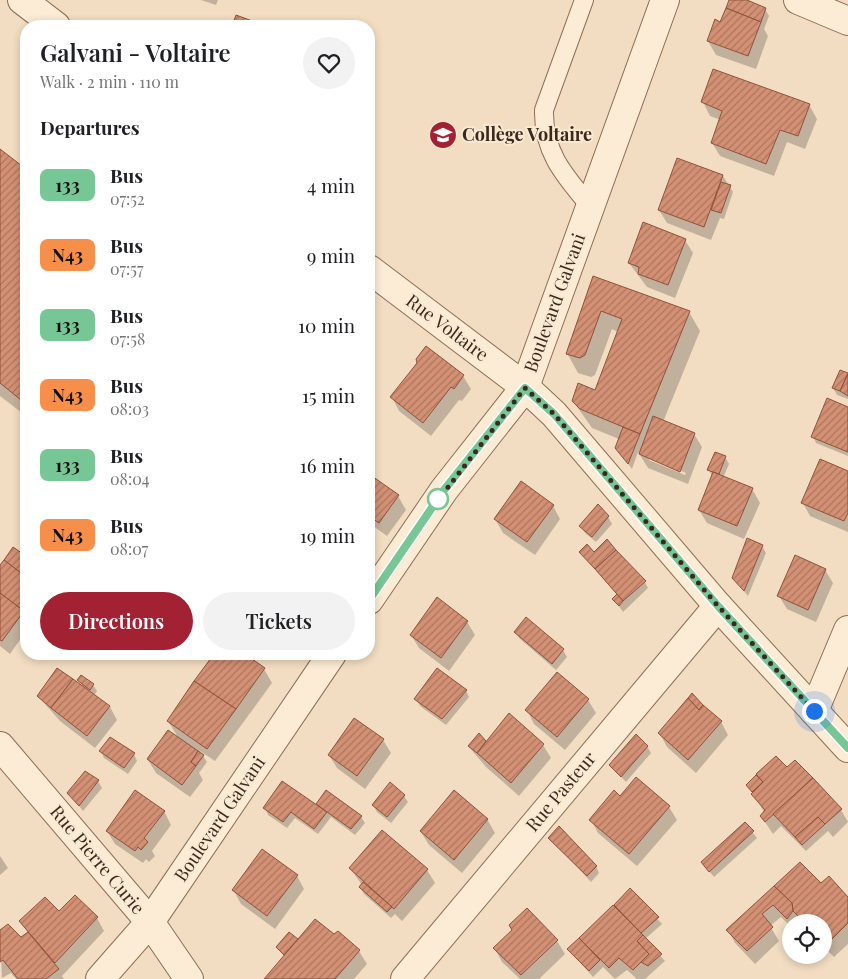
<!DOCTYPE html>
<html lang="en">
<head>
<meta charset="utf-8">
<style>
	:root { --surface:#fff; --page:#f2f2f2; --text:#202124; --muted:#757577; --accent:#a22233 }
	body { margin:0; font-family:"Playfair Display",serif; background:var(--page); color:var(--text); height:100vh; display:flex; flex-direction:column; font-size:19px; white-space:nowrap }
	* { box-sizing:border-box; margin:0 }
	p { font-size:16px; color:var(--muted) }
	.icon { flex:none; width:28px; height:28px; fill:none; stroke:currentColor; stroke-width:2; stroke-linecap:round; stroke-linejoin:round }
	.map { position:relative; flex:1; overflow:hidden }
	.details { position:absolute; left:20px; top:20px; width:355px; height:640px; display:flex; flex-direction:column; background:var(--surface); border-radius:20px; box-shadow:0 2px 8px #0003 }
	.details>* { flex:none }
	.badge { padding:0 10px; border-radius:8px; font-size:18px; line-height:32px }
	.buttons { position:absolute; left:782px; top:914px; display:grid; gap:10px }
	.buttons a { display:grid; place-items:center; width:50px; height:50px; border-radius:50%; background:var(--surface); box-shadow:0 2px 8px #0003; font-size:25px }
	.you { position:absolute; width:25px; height:25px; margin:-12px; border:4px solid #fff; border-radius:50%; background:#1a73e8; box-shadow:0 0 0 8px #1a73e833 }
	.map>.badge { position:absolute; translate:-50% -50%; box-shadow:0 0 0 2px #fff }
	h2 { padding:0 20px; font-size:19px; line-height:45px }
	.round { display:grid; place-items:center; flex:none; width:52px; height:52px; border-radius:26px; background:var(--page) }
	.summary { display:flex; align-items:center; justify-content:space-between; height:85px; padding:0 20px }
	h1 { font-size:24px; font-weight:600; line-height:38px }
	.action { display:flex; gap:10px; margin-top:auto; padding:10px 20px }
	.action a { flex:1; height:58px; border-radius:30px; background:var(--accent); color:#fff; font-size:20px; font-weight:600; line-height:58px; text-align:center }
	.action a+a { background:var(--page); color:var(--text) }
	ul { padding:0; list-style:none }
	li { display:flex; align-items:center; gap:15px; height:70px; padding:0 20px }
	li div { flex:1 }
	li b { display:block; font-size:19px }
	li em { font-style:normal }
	li .badge { min-width:55px; font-weight:700; text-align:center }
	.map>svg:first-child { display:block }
	.shadow { fill:#0003; fill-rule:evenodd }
	.building { fill:url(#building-hatch); stroke:#8f523b }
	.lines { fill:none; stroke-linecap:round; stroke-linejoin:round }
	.service-casing { stroke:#8d6d57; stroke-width:20 }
	.minor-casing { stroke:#8d6d57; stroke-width:30 }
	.service { stroke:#fcecd6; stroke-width:18 }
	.minor { stroke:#fcecd6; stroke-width:28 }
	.line-casing { stroke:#fff; stroke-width:11 }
	.line { stroke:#77c695; stroke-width:8 }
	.walk { stroke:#3c281d; stroke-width:5; stroke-dasharray:0 9 }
	.stop-dot { fill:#fff; stroke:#77c695; stroke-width:2.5 }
	.labels { text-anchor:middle; stroke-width:4; stroke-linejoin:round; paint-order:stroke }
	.poi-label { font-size:18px; font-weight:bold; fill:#3c281d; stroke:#f8e9d2; text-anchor:start }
	.street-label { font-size:18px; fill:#3c281d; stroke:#f8e9d2 }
</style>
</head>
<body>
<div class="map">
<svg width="848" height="979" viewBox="0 0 848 979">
	<defs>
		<pattern id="building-hatch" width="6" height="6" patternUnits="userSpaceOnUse" patternTransform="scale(1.25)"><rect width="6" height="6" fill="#d39074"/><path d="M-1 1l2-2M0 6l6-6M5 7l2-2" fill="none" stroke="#ac765f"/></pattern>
	</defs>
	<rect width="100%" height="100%" fill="#f2ddc2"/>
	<!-- shadow -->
	<g class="shadow">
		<polygon points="201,0 218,0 216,5"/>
		<polygon points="730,0 744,0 765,9 769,16 764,29 768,36 756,69 716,55 708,41 721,24"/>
		<polygon points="703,102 809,105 817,119 805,149 787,142 774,176 720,156 712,143 721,120 710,116"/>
		<polygon points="0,150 26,170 26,416 0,396"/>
		<polygon points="678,160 723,176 733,192 724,219 720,218 711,240 667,223 659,210"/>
		<polygon points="685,240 693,253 675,298 647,287 629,263"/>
		<path d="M 594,278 L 689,312 L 700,331 L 663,422 L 694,434 L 702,447 L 688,484 L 648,468 L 638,452 L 632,469 L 616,448 L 619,439 L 592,428 L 573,401 L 596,392 L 618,332 L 612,329 L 595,375 L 591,377 L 578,373 L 567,353 ZM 649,457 L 686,473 L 685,475 L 649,460 Z"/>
		<polygon points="840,371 848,375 848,399 837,395 833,388"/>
		<polygon points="463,376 471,389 462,401 459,400 431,436 399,411 392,397"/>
		<polygon points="848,408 848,456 816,443 813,436"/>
		<polygon points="725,457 729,464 723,478 752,489 760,503 744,539 707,523 699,510 712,476 709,470"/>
		<polygon points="848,473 848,532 810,516 803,503"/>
		<polygon points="369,475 398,496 406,510 387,536 369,523"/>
		<polygon points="553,506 560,519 535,555 503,533 495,519"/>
		<polygon points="608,517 612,524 596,542 585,533 581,527"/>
		<polygon points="762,546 766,553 748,596 733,578"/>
		<polygon points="14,548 26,558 26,631 10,654 0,646 0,568"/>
		<polygon points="581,552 594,553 645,582 648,588 623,612 614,599 617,595"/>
		<polygon points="825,570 833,583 816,622 787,609 779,596"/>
		<polygon points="526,619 563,650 567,657 556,670 519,638 516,632"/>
		<polygon points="467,622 475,635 449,671 419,648 411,635"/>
		<polygon points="216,654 242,654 264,669 272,683 215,761 200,751 207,762 199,773 203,780 190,797 156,773 148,760 179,739 168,721"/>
		<polygon points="81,677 93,685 97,691 94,696 110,707 117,720 95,748 60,721 38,696 83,687 79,680"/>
		<polygon points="466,691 469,697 446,725 420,706 416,699"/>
		<polygon points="588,700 596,713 565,750 534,724 527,710"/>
		<polygon points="510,715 543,745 551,758 519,796 486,767 469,747 485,741 486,743"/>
		<polygon points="721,722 728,735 696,773 667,747 660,734"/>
		<polygon points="383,740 391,753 365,789 337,768 329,755"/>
		<polygon points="647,746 651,753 626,782 611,766"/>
		<polygon points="101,751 134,754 137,761 128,774 104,758"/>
		<polygon points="787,769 841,810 848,822 833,837 828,831 806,851 781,826 773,834 761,816 764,812 748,785 761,780 757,775"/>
		<polygon points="98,781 102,788 83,811 69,793"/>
		<polygon points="326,792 361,817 365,823 355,835 331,817 318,834 295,818 287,828 268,815 265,808 316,806"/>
		<polygon points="404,796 408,802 391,823 377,812 373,805"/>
		<polygon points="669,807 677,820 637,866 598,833 591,820"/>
		<polygon points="164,811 171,825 152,851 155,856 149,862 146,859 143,863 115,844 107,831"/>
		<polygon points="487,819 495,833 462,873 429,845 421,832"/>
		<polygon points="745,823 757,838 714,877 702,863"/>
		<polygon points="382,831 427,870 435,883 402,921 395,914 391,918 364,894 360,887 362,885 350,868"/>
		<polygon points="550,838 596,866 599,873 591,882"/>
		<polygon points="0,856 8,868 0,875"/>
		<polygon points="800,864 821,885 848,899 848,944 834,957 824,947 824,922 791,922 791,927 781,917 770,926 779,941 755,964 735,943 728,930"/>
		<polygon points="297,876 304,889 275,929 241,904 234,891"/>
		<polygon points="630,889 662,924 645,939 665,961 645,979 637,979 627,970 615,979 603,967 593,977 568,949"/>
		<polygon points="59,913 97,918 104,931 62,976 64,979 16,979 11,973 2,978 0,932 21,939 28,933 21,921"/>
		<polygon points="334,936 359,951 367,964 354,979 266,979 285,957 277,947 297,940"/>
		<polygon points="557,941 565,954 539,979 520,979 502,962 495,949"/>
	</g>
	<!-- building -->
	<g class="building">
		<polygon points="729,0 747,0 766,8 761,22 726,8"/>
		<polygon points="726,8 761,22 748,56 707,41 715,19 720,22"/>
		<polygon points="236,15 263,25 262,26 232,26"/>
		<polygon points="713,69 810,104 798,136 780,130 766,164 711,143 722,111 701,102"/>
		<polygon points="0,149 26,169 26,404 0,383"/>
		<polygon points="677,158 723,175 704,227 658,210"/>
		<polygon points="721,182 731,185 721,213 711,210"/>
		<polygon points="643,222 686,239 668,285 638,274 639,267 628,263"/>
		<polygon points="593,276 690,311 640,434 580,409 572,401 578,383 595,390 622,319 601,311 585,355 580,358 566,354"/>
		<polygon points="426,346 464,375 454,389 451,387 423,423 390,397 417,363 416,359"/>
		<polygon points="840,370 848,373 840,391 832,388"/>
		<polygon points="848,374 848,396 840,391"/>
		<polygon points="827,398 848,407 848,452 811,437"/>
		<polygon points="653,416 695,433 680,472 639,454"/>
		<polygon points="623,427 640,434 628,464 615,448"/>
		<polygon points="715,452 726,456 719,474 707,470"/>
		<polygon points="820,459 848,471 848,513 844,521 801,503"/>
		<polygon points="713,472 753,488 737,526 698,510"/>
		<polygon points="369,474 399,495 379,523 369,516"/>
		<polygon points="521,481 554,505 527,542 494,519"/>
		<polygon points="598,504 609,516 592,537 579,526"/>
		<polygon points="747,538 763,545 744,591 732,578"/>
		<polygon points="607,539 616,550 595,569 579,552 587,544 594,552"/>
		<polygon points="13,547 26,556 26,577 4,560"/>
		<polygon points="616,550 646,581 623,601 595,569"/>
		<polygon points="795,555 826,569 808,610 777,596"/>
		<polygon points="4,560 26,577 26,608 24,611 0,593 0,565"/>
		<polygon points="0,593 24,611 2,641 0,640"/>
		<polygon points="617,594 623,601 619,606 612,599"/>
		<polygon points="437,597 468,621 441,658 410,635"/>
		<polygon points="526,617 564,649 552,664 514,632"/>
		<polygon points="214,654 245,654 265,668 236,709 194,681"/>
		<polygon points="57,668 73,679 51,708 37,696"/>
		<polygon points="437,668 467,690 442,719 414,699"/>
		<polygon points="557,672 589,699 557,737 525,710"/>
		<polygon points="81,675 94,684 90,690 77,680"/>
		<polygon points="73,679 110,706 87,736 51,708"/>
		<polygon points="194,681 236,709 207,749 167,721"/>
		<polygon points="692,693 703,705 699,710 688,698"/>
		<polygon points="688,698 699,710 703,705 722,721 688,760 658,733"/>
		<polygon points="509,713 544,744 511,783 477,753"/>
		<polygon points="354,718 384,739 357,776 328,755"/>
		<polygon points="168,730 198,751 191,762 196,766 182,785 147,759"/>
		<polygon points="479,733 486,741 477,753 468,746"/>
		<polygon points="636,734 648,746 621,777 609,765"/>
		<polygon points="110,737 135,753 124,768 99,751"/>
		<polygon points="198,751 204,755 196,766 191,762"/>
		<polygon points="776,756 787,767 795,760 813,778 765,822 760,816 765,810 751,794 763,782 756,774"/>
		<polygon points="85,771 99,780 79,806 67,793"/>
		<polygon points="756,775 763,782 752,792 746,785"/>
		<polygon points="636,777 670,806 629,854 589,820 614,790 620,796"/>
		<polygon points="813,778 842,809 825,824 818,817 795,837 773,814"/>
		<polygon points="282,781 327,812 314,829 291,812 283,822 263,808"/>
		<polygon points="390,782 405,795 387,817 372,805"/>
		<polygon points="135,790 165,811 144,838 148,842 141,850 138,847 135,851 106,831"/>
		<polygon points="326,790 362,816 351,829 316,804"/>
		<polygon points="454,790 488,819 454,860 420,831"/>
		<polygon points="818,817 825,824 802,845 795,837"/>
		<polygon points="745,822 754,831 709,872 701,862"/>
		<polygon points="559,826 597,866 587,876 548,838"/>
		<polygon points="382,830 428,869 394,909 349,868"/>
		<polygon points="262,849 298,875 267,916 232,890"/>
		<polygon points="800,862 821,883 829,876 848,897 848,923 826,945 824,922 804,922 793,911 792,903 774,886"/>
		<polygon points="363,882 392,907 387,912 359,887"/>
		<polygon points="774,886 792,903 793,911 787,919 773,905 762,914 773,927 747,951 726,930"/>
		<polygon points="630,888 659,917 641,933 614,905"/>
		<polygon points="75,895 98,917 55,963 19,921 45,897 59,911"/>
		<polygon points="613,905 643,935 637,941 649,954 633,970 619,958 609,968 579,938"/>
		<polygon points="527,908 558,940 521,975 493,948 512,930 509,925"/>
		<polygon points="315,919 334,934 338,931 360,950 335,979 264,979"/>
		<polygon points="8,924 21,937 28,932 59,969 46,979 18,979 3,960 0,962 0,930"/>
		<polygon points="289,932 298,939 284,955 276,947"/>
		<polygon points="643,935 662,954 648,966 641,962 649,954 637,941"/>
		<polygon points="579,938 600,960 589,971 567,949"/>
	</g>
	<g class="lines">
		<!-- service casing -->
		<g class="service-casing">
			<path id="service" d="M 584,0 L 544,110 C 543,152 564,175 590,206"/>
		</g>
		<!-- minor casing -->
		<g class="minor-casing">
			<g id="minor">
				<polyline points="22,0 56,26"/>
				<polyline points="798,0 848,21"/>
				<polyline points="369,269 525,387 554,414 718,606 848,748"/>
				<polyline points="369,600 444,490 525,387 665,0"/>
				<polyline points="814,711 848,630"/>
				<polyline points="0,746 150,922 189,979"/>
				<polyline points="100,979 150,922 332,654"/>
				<polyline points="405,979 718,606"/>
			</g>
		</g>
		<!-- service -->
		<use href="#service" class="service"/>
		<!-- minor -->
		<use href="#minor" class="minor"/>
	</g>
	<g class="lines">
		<!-- line casing -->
		<g class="line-casing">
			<polyline id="line" points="369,600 444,490 525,388 554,414 718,606 848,748"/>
		</g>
		<!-- line -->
		<use href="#line" class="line"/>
		<!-- walk -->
		<polyline class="walk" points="438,499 435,504 525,388 554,414 718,606 814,711"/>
	</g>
	<!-- icons -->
	<defs>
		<g id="school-disc" transform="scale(1.4375)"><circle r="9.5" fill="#a22233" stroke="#f8e9d2"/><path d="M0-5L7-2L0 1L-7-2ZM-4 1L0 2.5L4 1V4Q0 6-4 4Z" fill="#fff"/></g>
	</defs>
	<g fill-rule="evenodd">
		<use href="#school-disc" x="443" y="135"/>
	</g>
	<!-- markers -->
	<circle class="stop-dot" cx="438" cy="499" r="10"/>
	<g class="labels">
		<!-- poi labels -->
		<g class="poi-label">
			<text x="462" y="141">Collège Voltaire</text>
		</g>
		<!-- street labels -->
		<g class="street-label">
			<text transform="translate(555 303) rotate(-70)" y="6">Boulevard Galvani</text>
			<text transform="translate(447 328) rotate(37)" y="6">Rue Voltaire</text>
			<text transform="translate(561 792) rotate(-50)" y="6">Rue Pasteur</text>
			<text transform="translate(220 819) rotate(-56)" y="6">Boulevard Galvani</text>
			<text transform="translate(97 860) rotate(50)" y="6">Rue Pierre Curie</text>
		</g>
	</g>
</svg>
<div class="buttons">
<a><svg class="icon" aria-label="locate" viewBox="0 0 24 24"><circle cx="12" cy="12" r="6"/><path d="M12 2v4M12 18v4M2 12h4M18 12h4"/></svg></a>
</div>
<div class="you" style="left:814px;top:711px"></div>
<section class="details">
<div class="summary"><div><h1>Galvani - Voltaire</h1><p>Walk · 2 min · 110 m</p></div><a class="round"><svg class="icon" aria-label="heart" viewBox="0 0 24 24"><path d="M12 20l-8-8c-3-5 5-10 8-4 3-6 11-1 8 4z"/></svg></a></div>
<h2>Departures</h2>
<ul>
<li><span class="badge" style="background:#77c695;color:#111">133</span><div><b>Bus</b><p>07:52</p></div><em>4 min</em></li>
<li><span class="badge" style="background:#f78f4b;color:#111">N43</span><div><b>Bus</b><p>07:57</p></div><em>9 min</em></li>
<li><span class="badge" style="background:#77c695;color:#111">133</span><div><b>Bus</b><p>07:58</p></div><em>10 min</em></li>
<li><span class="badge" style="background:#f78f4b;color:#111">N43</span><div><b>Bus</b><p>08:03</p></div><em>15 min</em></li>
<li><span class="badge" style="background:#77c695;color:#111">133</span><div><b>Bus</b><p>08:04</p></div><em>16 min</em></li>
<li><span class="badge" style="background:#f78f4b;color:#111">N43</span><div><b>Bus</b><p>08:07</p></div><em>19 min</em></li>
</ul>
<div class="action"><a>Directions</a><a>Tickets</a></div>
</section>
</div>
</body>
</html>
